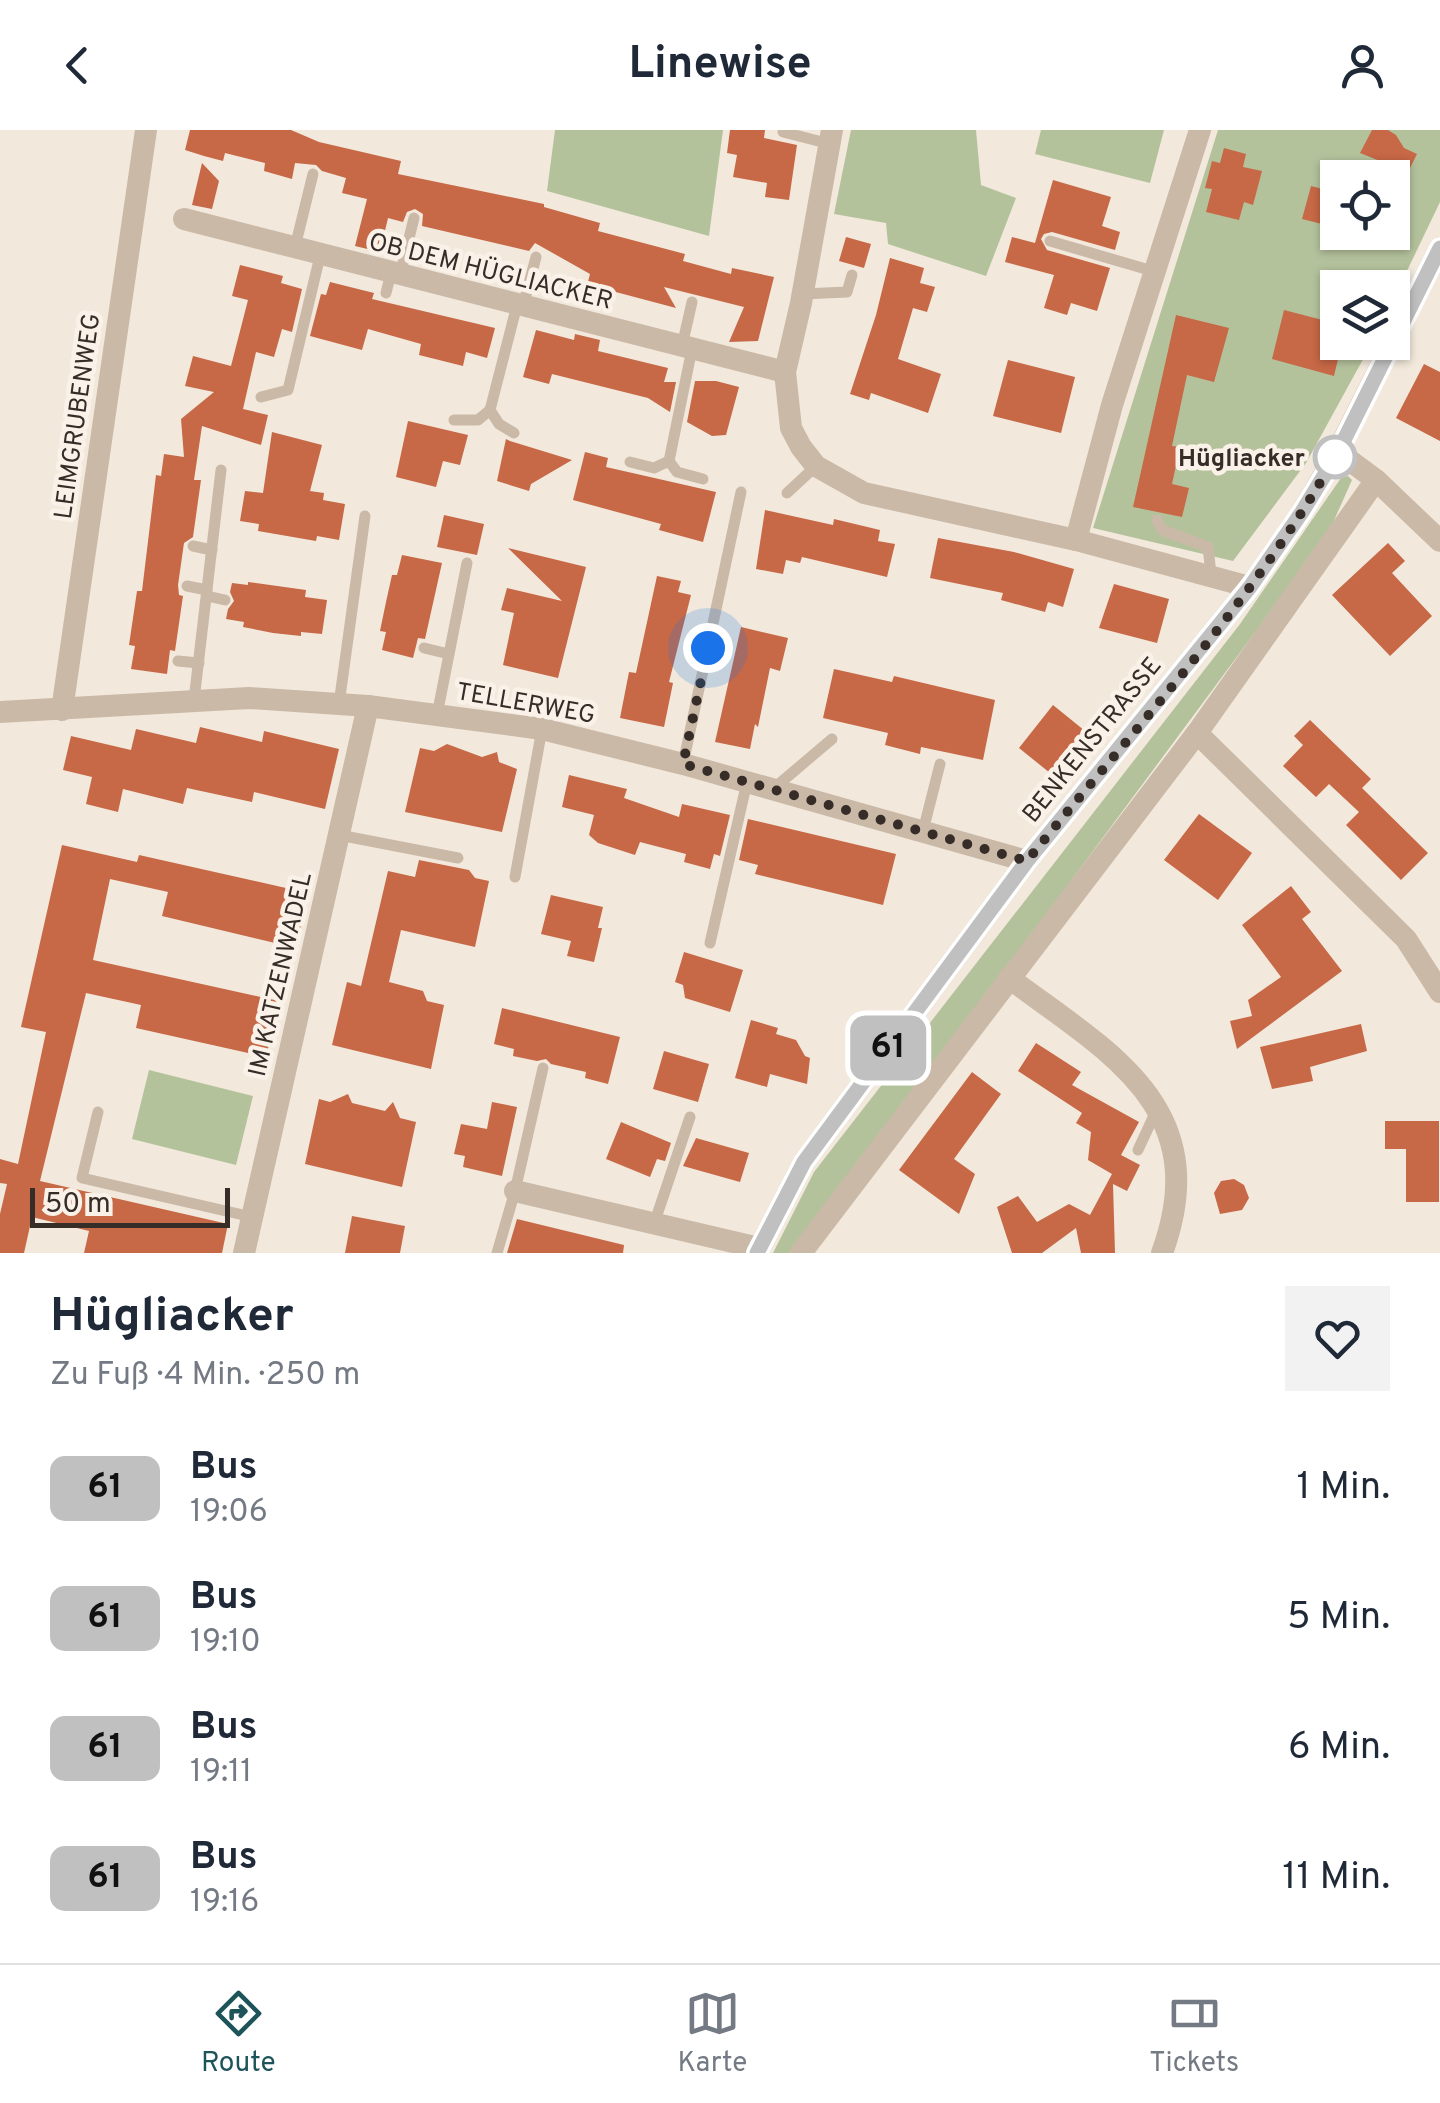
<!DOCTYPE html>
<html lang="de">
<head>
<meta charset="utf-8">
<style>
	:root { --surface:#fff; --page:#f2f2f3; --text:#1f2937; --muted:#747a83; --line:#e0e1e3; --accent:#1d5459 }
	body { margin:0; font-family:Overpass,sans-serif; background:var(--page); color:var(--text); height:100vh; display:flex; flex-direction:column; font-size:38px; white-space:nowrap }
	* { box-sizing:border-box; margin:0 }
	p { font-size:32px; color:var(--muted) }
	.icon { flex:none; width:55px; height:55px; fill:none; stroke:currentColor; stroke-width:2; stroke-linecap:round; stroke-linejoin:round }
	.map { position:relative; height:1123px; overflow:hidden }
	.details { display:flex; flex-direction:column; background:var(--surface); flex:1 }
	.details>* { flex:none }
	.badge { padding:0 20px; border-radius:15px; font-size:35px; line-height:65px }
	.fabs { position:absolute; left:1320px; top:30px; display:grid; gap:20px }
	.fabs a { display:grid; place-items:center; width:90px; height:90px; border-radius:0px; background:var(--surface); box-shadow:0 2px 8px #0004; font-size:50px }
	.scale { position:absolute; left:30px; bottom:25px; width:200px; box-sizing:border-box; padding-left:10px; border:5px solid #372d28; border-top:0; font-size:28px; line-height:35px; white-space:nowrap; color:#372d28; -webkit-text-stroke:8px #faf2e9; paint-order:stroke }
	.you { position:absolute; width:50px; height:50px; margin:-25px; border:8px solid #fff; border-radius:50%; background:#1a73e8; box-shadow:0 0 0 15px #1a73e833 }
	.map>.badge { position:absolute; translate:-50% -50%; box-shadow:0 0 0 5px #fff }
	.round { display:grid; place-items:center; flex:none; width:105px; height:105px; border-radius:0px; background:var(--page) }
	.headline { display:flex; align-items:center; justify-content:space-between; height:170px; padding:0 50px }
	h1 { font-size:48px; font-weight:700; line-height:75px }
	ul { padding:0; list-style:none }
	li { display:flex; align-items:center; gap:30px; height:130px; padding:0 50px }
	li div { flex:1 }
	li b { display:block; font-size:38px }
	li em { font-style:normal }
	li .badge { min-width:110px; font-weight:700; text-align:center }
	header { display:flex; justify-content:space-between; align-items:center; height:130px; padding:0 50px; background:var(--surface); font-size:45px; font-weight:700 }
	.dock { display:flex; justify-content:space-around; align-items:center; height:140px; border-top:2px solid var(--line); background:var(--surface); font-size:28px; color:var(--muted) }
	.dock a { display:grid; justify-items:center; gap:5px }
	.dock .on { color:var(--accent) }
	.map>svg:first-child { display:block }
	.green { fill:#b4c29c; fill-rule:evenodd }
	.building { fill:#c76846 }
	.lines { fill:none; stroke-linecap:round; stroke-linejoin:round }
	.lane { stroke:#cbb9a8; stroke-width:11 }
	.street { stroke:#cbb9a8; stroke-width:22 }
	.line-casing { stroke:#fff; stroke-width:22 }
	.line { stroke:#c0c0c0; stroke-width:15 }
	.walk { stroke:#372d28; stroke-width:10; stroke-dasharray:0 18 }
	.stop-dot { fill:#fff; stroke:#c0c0c0; stroke-width:5 }
	.labels { text-anchor:middle; stroke-width:9; stroke-linejoin:round; paint-order:stroke }
	.street-label { font-size:25px; fill:#372d28; stroke:#faf2e9 }
	.stop-label { font-size:25px; font-weight:bold; fill:#372d28; stroke:#faf2e9; text-anchor:end }
</style>
</head>
<body>
<header><svg class="icon" aria-label="back" viewBox="0 0 24 24"><path d="M15 5l-7 7 7 7"/></svg>Linewise<svg class="icon" aria-label="person" viewBox="0 0 24 24"><circle cx="12" cy="8" r="4"/><path d="M4 21q1-7 8-7t8 7"/></svg></header>
<div class="map">
<svg width="1440" height="1123" viewBox="0 0 1440 1123">
	<rect width="100%" height="100%" fill="#f2e9dc"/>
	<!-- green -->
	<g class="green">
		<polygon points="555,0 723,0 709,106 547,61"/>
		<polygon points="851,0 976,0 981,55 1016,68 986,146 888,114 886,93 834,84"/>
		<polygon points="1041,0 1164,0 1150,53 1035,24"/>
		<path d="M 1218,0 L 1440,0 L 1440,72 L 1393,170 L 1392,158 L 1338,158 L 1338,212 L 1372,213 L 1306,333 L 1233,431 L 1093,398 ZM 1338,48 L 1392,48 L 1392,102 L 1338,102 Z"/>
		<polygon points="1348,346 1352,350 1328,404 801,1115 789,1123 773,1123 814,1042 1240,494 1341,348"/>
		<polygon points="149,940 253,966 236,1035 132,1009"/>
	</g>
	<!-- building -->
	<g class="building">
		<polygon points="190,0 291,0 319,12 401,31 398,44 544,74 544,77 600,93 598,101 685,124 683,131 731,144 732,138 774,147 758,211 729,212 744,177 664,157 676,178 612,161 607,181 582,175 590,144 535,113 529,121 422,96 423,84 415,79 407,82 403,92 388,88 380,122 355,116 367,69 342,63 346,48 322,41 316,35 295,33 292,49 264,41 265,33 225,23 223,31 204,26 185,20"/>
		<polygon points="730,0 765,0 764,8 797,15 789,70 765,67 767,53 733,47 737,25 727,23"/>
		<polygon points="1372,0 1388,0 1396,5 1404,18 1417,24 1405,48 1377,48 1385,33 1360,23"/>
		<polygon points="1224,18 1246,24 1243,37 1262,41 1253,75 1244,72 1239,90 1206,82 1212,59 1205,58 1212,31 1220,33"/>
		<polygon points="202,33 219,51 212,79 192,75"/>
		<polygon points="1053,50 1111,67 1102,96 1120,102 1115,120 1052,102 1044,104 1041,109 1047,120 1110,138 1097,181 1071,173 1067,185 1044,178 1054,145 1005,132 1012,107 1035,113"/>
		<polygon points="1311,56 1338,63 1338,98 1302,89"/>
		<polygon points="846,107 871,114 864,138 839,131"/>
		<polygon points="890,128 924,138 920,153 935,157 927,182 913,178 898,229 941,244 928,283 871,263 869,270 850,264 876,185"/>
		<polygon points="240,135 283,146 281,153 302,159 292,202 282,199 274,227 256,222 243,279 268,285 261,315 202,296 194,350 201,350 193,407 184,413 178,455 179,465 183,466 175,521 170,520 167,544 131,539 135,516 129,515 137,461 142,461 156,345 161,346 164,324 184,327 181,289 214,262 185,256 193,226 231,236 248,170 232,166"/>
		<polygon points="330,152 374,163 372,169 495,198 487,228 466,222 463,236 419,225 421,214 368,199 362,220 310,206 321,164 326,165"/>
		<polygon points="1284,180 1338,194 1338,212 1342,212 1334,246 1272,229"/>
		<polygon points="1176,185 1229,198 1214,252 1187,245 1172,316 1180,317 1172,354 1189,358 1182,387 1133,377"/>
		<polygon points="536,200 574,210 575,204 600,210 598,221 668,238 664,252 676,252 670,282 648,268 552,244 549,254 523,247"/>
		<polygon points="1008,230 1075,247 1061,303 993,286"/>
		<polygon points="1424,234 1440,242 1440,311 1396,288"/>
		<polygon points="695,251 716,251 739,257 726,305 712,306 687,292"/>
		<polygon points="408,291 468,305 460,335 443,331 436,357 396,347"/>
		<polygon points="272,302 322,315 310,361 324,363 323,370 345,374 339,410 317,406 316,411 258,401 259,394 240,391 245,361 263,363"/>
		<polygon points="506,309 510,311 572,330 531,354 529,361 497,351"/>
		<polygon points="585,322 608,328 606,337 716,362 703,412 659,400 661,394 573,370"/>
		<polygon points="765,380 833,395 834,389 880,400 878,411 895,414 887,447 802,427 800,433 786,430 783,444 756,439"/>
		<polygon points="444,385 484,394 477,425 437,417"/>
		<polygon points="938,408 1014,422 1074,439 1063,477 1048,472 1045,482 1001,470 1003,463 930,448"/>
		<polygon points="1388,413 1405,431 1392,443 1432,486 1390,526 1332,465"/>
		<polygon points="508,418 586,437 558,548 503,535 514,483 501,480 507,458 562,471"/>
		<polygon points="402,425 442,433 425,509 418,508 413,528 382,520 386,502 380,501 386,472 392,445 397,445"/>
		<polygon points="657,446 681,451 678,462 691,465 669,552 673,553 664,597 620,588 629,542 636,543"/>
		<polygon points="248,452 306,460 305,467 327,470 322,504 301,502 301,506 273,503 243,497 244,492 226,489 228,479 234,471 230,462 232,453 248,455"/>
		<polygon points="1114,454 1169,469 1157,513 1099,498"/>
		<polygon points="741,497 788,508 780,541 770,538 758,597 755,594 750,619 715,612"/>
		<polygon points="834,539 892,552 894,546 995,570 983,630 921,617 920,624 885,615 888,603 823,588"/>
		<polygon points="1053,575 1090,605 1055,647 1019,618"/>
		<polygon points="1310,590 1371,649 1362,658 1428,723 1401,750 1346,695 1359,682 1329,654 1316,667 1283,636 1303,615 1294,606"/>
		<polygon points="200,597 262,612 264,601 339,619 325,679 254,662 252,672 187,658 183,674 123,659 118,682 86,674 92,647 63,640 71,606 131,620 136,599 196,613"/>
		<polygon points="447,614 482,627 497,622 499,632 517,639 502,702 405,682 420,618 434,621"/>
		<polygon points="569,645 627,659 624,668 679,687 682,674 730,685 720,726 714,724 710,739 684,732 686,724 640,712 635,725 598,713 589,705 594,685 562,677"/>
		<polygon points="1199,684 1252,723 1218,770 1164,730"/>
		<polygon points="748,689 896,724 883,775 755,744 758,735 739,730"/>
		<polygon points="62,715 137,732 139,725 308,763 296,818 162,786 168,762 110,749 93,830 279,871 266,927 136,898 141,875 86,863 40,1051 228,1094 222,1123 84,1123 89,1101 32,1087 24,1123 0,1123 0,1084 7,1054 0,1053 0,1029 18,1034 46,902 21,897"/>
		<polygon points="419,730 469,740 475,748 489,751 475,817 401,800 389,852 423,861 427,871 444,875 431,939 332,915 347,852 361,856 388,741 415,747"/>
		<polygon points="1291,756 1311,782 1302,789 1342,841 1237,919 1230,891 1252,886 1248,870 1281,847 1242,795"/>
		<polygon points="551,765 603,777 598,798 602,798 594,832 567,826 571,811 541,804"/>
		<polygon points="684,822 743,840 730,882 685,868 683,855 675,852"/>
		<polygon points="502,878 620,907 608,954 585,948 586,942 551,934 546,929 537,931 513,926 514,919 494,914"/>
		<polygon points="751,890 778,898 776,904 796,910 805,926 810,928 807,954 770,944 767,957 735,948"/>
		<polygon points="1361,894 1367,921 1310,937 1313,951 1272,959 1260,917"/>
		<polygon points="1036,913 1081,942 1072,955 1139,992 1121,1025 1140,1035 1127,1061 1113,1054 1115,1123 1081,1123 1076,1098 1042,1123 1012,1123 997,1077 1018,1066 1037,1092 1069,1074 1090,1085 1112,1044 1088,1030 1091,1002 1076,993 1082,983 1018,941"/>
		<polygon points="664,921 709,934 698,972 653,959"/>
		<polygon points="972,942 1001,964 954,1029 975,1044 959,1084 899,1040"/>
		<polygon points="348,964 352,973 385,981 393,972 400,988 416,992 402,1057 305,1034 319,969 330,972"/>
		<polygon points="492,972 517,977 502,1046 463,1037 465,1026 454,1024 461,994 487,999"/>
		<polygon points="1385,991 1439,991 1439,1072 1406,1072 1406,1019 1385,1019"/>
		<polygon points="621,992 671,1013 665,1031 657,1029 650,1047 606,1029"/>
		<polygon points="696,1008 749,1023 740,1052 683,1036"/>
		<polygon points="1234,1049 1244,1055 1249,1068 1242,1080 1220,1084 1214,1063 1221,1051"/>
		<polygon points="352,1086 405,1096 400,1123 345,1123"/>
		<polygon points="517,1089 624,1115 623,1123 507,1123"/>
	</g>
	<g class="lines">
		<!-- lane -->
		<g class="lane">
			<polyline points="783,2 830,14"/>
			<polyline points="1050,111 1156,142"/>
			<polyline points="295,117 313,44"/>
			<polyline points="400,145 414,88"/>
			<polyline points="386,163 391,143"/>
			<polyline points="803,164 847,162 852,145"/>
			<polyline points="523,176 536,127"/>
			<polyline points="682,216 692,172"/>
			<polyline points="692,219 669,331 677,342 703,349"/>
			<polyline points="261,267 288,260 320,126"/>
			<polyline points="454,290 478,290 490,280"/>
			<polyline points="514,303 499,294 490,280 517,175"/>
			<polyline points="630,332 654,338 669,331"/>
			<polyline points="787,363 816,336"/>
			<polyline points="1157,390 1162,400 1208,417 1211,444"/>
			<polyline points="193,416 212,420"/>
			<polyline points="187,456 207,460"/>
			<polyline points="207,466 225,470"/>
			<polyline points="424,518 449,524"/>
			<polyline points="178,531 199,533"/>
			<polyline points="194,570 221,340"/>
			<polyline points="339,574 365,386"/>
			<polyline points="437,585 467,433"/>
			<polyline points="683,634 741,362"/>
			<polyline points="773,659 832,609"/>
			<polyline points="923,701 940,634"/>
			<polyline points="339,705 458,728"/>
			<polyline points="515,747 542,599"/>
			<polyline points="710,813 747,652"/>
			<polyline points="98,982 82,1048 252,1087"/>
			<polyline points="1138,1020 1156,981"/>
			<polyline points="654,1094 690,987"/>
			<polyline points="497,1123 515,1061 543,938"/>
		</g>
		<!-- street -->
		<g class="street">
			<polyline points="832,0 801,173 785,242 791,298 801,317 816,336 864,363 1076,410 1250,457"/>
			<polyline points="184,89 785,242"/>
			<polyline points="1337,321 1376,350 1440,411"/>
			<polyline points="1076,410 1112,275 1200,0"/>
			<polyline points="62,580 146,0"/>
			<polyline points="0,582 249,568 368,576 542,599 683,634 1027,731"/>
			<polyline points="1197,603 1406,809 1440,862"/>
			<path d="M 1009,848 C 1110,923 1215,978 1162,1123"/>
			<polyline points="515,1061 759,1118"/>
			<polyline points="244,1123 368,576"/>
			<polyline points="757,1123 804,1032 1027,731 1250,457 1302,382 1335,327 1440,118"/>
			<polyline points="801,1123 1197,603 1376,350"/>
		</g>
	</g>
	<g class="lines">
		<!-- line casing -->
		<g class="line-casing">
			<polyline id="line" points="757,1123 804,1032 1027,731 1250,457 1302,382 1335,328 1440,118"/>
		</g>
		<!-- line -->
		<use href="#line" class="line"/>
		<!-- walk -->
		<path class="walk" d="M 708,518 L 683,634 L 1027,731 C 1132,601 1253,473 1335,327"/>
	</g>
	<!-- markers -->
	<circle class="stop-dot" cx="1335" cy="327" r="20"/>
	<g class="labels">
		<!-- street labels -->
		<g class="street-label">
			<text transform="translate(491 140) rotate(14)" y="9">OB DEM HÜGLIACKER</text>
			<text transform="translate(76 286) rotate(-82)" y="9">LEIMGRUBENWEG</text>
			<text transform="translate(526 572) rotate(10)" y="9">TELLERWEG</text>
			<text transform="translate(1091 609) rotate(-51)" y="9">BENKENSTRASSE</text>
			<text transform="translate(279 844) rotate(-77)" y="9">IM KATZENWADEL</text>
		</g>
		<!-- stop labels -->
		<g class="stop-label">
			<text x="1305" y="336">Hügliacker</text>
		</g>
	</g>
</svg>
<div class="fabs">
<a><svg class="icon" aria-label="locate" viewBox="0 0 24 24"><circle cx="12" cy="12" r="6"/><path d="M12 2v4M12 18v4M2 12h4M18 12h4"/></svg></a>
<a><svg class="icon" aria-label="layers" viewBox="0 0 24 24"><path d="M12 4l9 5-9 5-9-5zM3 14l9 5 9-5"/></svg></a>
</div>
<div class="scale">50 m</div>
<div class="you" style="left:708px;top:518px"></div>
<b class="badge" style="left:888px;top:918px;background:#c0c0c0;color:#111">61</b>
</div>
<section class="details">
<div class="headline"><div><h1>Hügliacker</h1><p>Zu Fuß · 4 Min. · 250 m</p></div><a class="round"><svg class="icon" aria-label="heart" viewBox="0 0 24 24"><path d="M12 20l-8-8c-3-5 5-10 8-4 3-6 11-1 8 4z"/></svg></a></div>
<ul>
<li><span class="badge" style="background:#c0c0c0;color:#111">61</span><div><b>Bus</b><p>19:06</p></div><em>1 Min.</em></li>
<li><span class="badge" style="background:#c0c0c0;color:#111">61</span><div><b>Bus</b><p>19:10</p></div><em>5 Min.</em></li>
<li><span class="badge" style="background:#c0c0c0;color:#111">61</span><div><b>Bus</b><p>19:11</p></div><em>6 Min.</em></li>
<li><span class="badge" style="background:#c0c0c0;color:#111">61</span><div><b>Bus</b><p>19:16</p></div><em>11 Min.</em></li>
</ul>
</section>
<nav class="dock">
<a class="on"><svg class="icon" aria-label="directions" viewBox="0 0 24 24"><path d="M12 3l9 9-9 9-9-9zM9 14v-3h6M13 9l2 2-2 2"/></svg>Route</a>
<a><svg class="icon" aria-label="map" viewBox="0 0 24 24"><path d="M3 6l6-2 6 2 6-2v14l-6 2-6-2-6 2zM9 4v14M15 6v14"/></svg>Karte</a>
<a><svg class="icon" aria-label="tickets" viewBox="0 0 24 24"><path d="M3 7h18v10H3zM15 7v10"/></svg>Tickets</a>
</nav>
</body>
</html>
